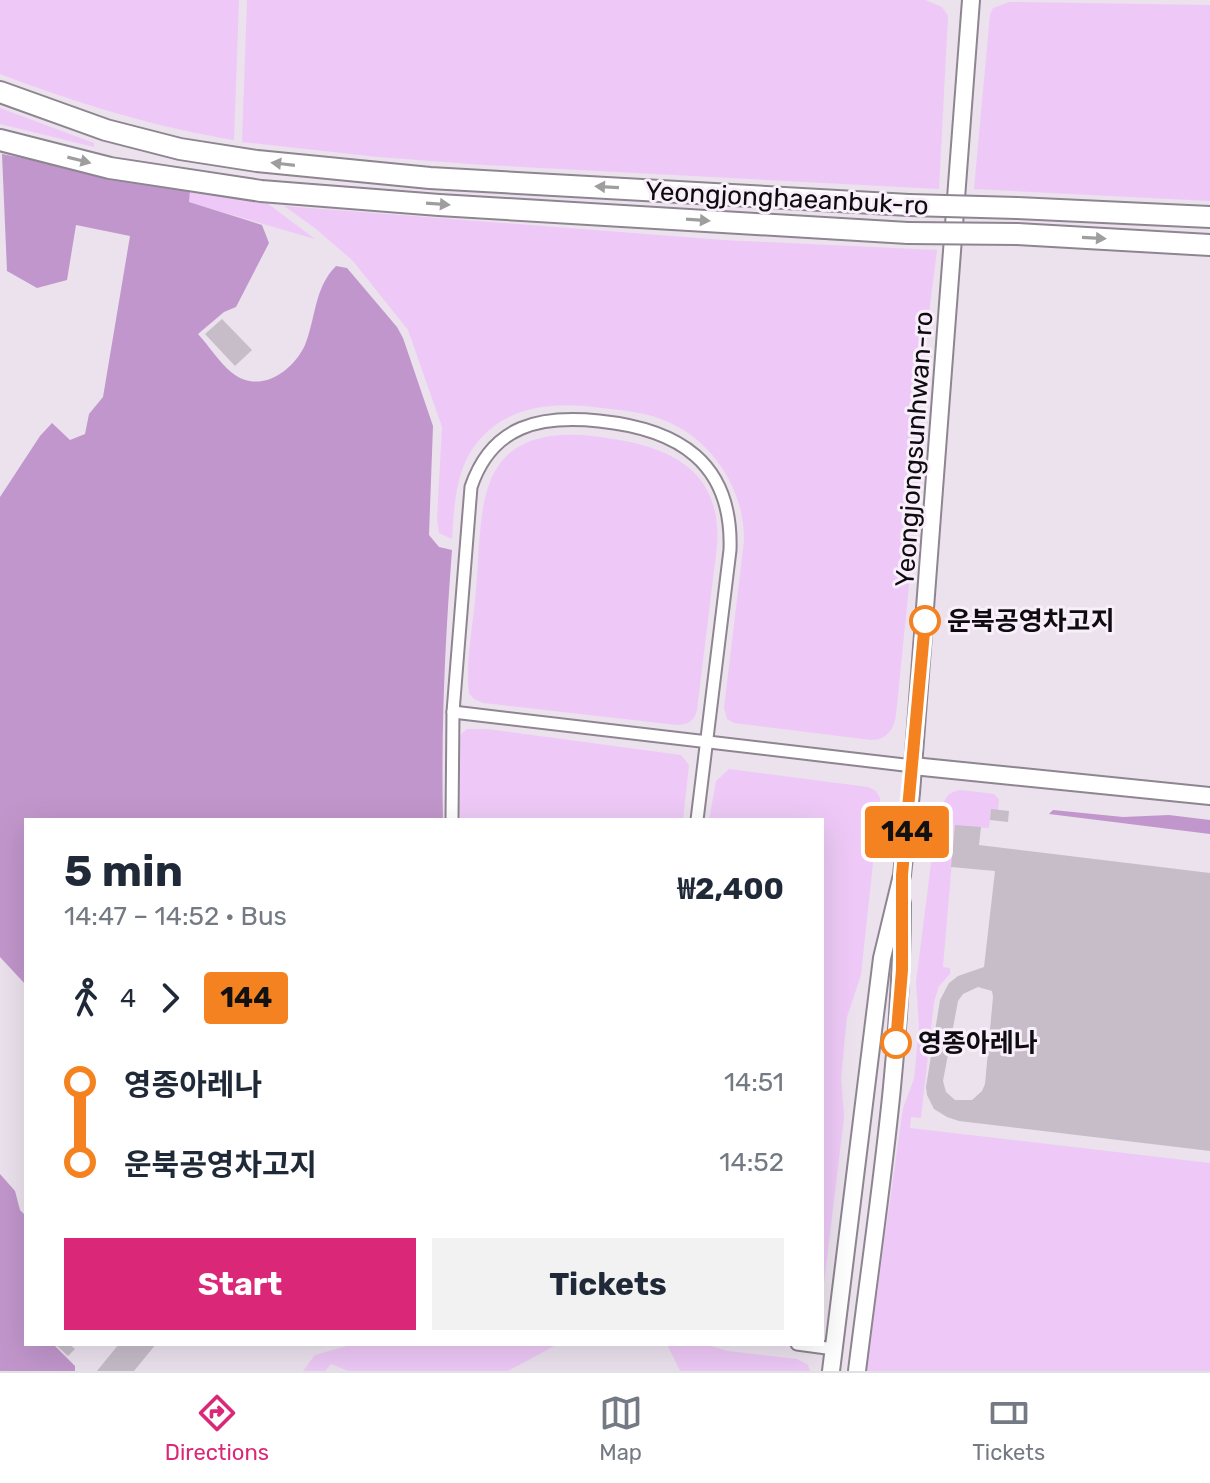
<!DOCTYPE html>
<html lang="en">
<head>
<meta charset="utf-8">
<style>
	:root { --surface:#fff; --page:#f2f2f3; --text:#1f2937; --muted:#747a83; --line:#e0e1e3; --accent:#db2777 }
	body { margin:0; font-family:Rubik,"Noto Sans KR",sans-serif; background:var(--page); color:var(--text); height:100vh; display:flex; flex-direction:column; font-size:30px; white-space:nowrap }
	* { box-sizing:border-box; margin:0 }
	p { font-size:26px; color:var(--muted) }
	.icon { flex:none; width:44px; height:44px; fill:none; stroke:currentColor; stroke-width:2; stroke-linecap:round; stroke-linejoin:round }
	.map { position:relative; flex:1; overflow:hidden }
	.sheet { position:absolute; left:24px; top:818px; width:800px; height:528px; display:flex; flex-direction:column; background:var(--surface); border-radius:0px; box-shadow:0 8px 32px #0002 }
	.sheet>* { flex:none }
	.badge { padding:0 16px; border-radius:6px; font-size:28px; line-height:52px }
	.map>.badge { position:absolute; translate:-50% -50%; box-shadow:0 0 0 4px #fff }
	.legs { display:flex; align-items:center; gap:12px; height:88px; padding:0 40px; font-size:26px }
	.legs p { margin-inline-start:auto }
	.overview { display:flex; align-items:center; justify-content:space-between; height:136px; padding:0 40px }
	h1 { font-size:44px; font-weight:700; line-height:60px }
	.action { display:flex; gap:16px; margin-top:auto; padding:16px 40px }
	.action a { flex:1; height:92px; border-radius:0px; background:var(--accent); color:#fff; font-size:32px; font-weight:700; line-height:92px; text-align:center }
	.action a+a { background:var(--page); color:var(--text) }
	ul { padding:0 40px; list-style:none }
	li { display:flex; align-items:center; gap:28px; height:80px; font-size:30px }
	li i { display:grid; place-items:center; width:12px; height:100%; margin:0 10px; background:currentColor }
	li i::after { content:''; width:20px; height:20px; margin:-10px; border:6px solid; border-radius:50%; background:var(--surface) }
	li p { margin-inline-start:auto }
	li:first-child i { background:linear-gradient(#0000 50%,currentColor 0) }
	li:last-child i { background:linear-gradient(currentColor 50%,#0000 0) }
	.tab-bar { display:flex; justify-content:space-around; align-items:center; height:112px; border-top:2px solid var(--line); background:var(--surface); font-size:22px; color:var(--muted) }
	.tab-bar a { display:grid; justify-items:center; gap:4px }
	.tab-bar .on { color:var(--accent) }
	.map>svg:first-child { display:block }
	.green { fill:#eec9f7 }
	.forest { fill:#c196cc }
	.building { fill:#c6bdc9; fill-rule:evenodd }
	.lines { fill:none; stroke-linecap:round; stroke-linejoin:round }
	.street-casing { stroke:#8d858f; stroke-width:15 }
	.secondary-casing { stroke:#8d858f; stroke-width:20 }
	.highway-casing { stroke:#8d858f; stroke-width:24 }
	.street { stroke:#fff; stroke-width:11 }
	.secondary { stroke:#fff; stroke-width:16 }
	.highway { stroke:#fff; stroke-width:20 }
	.highway-bridge-casing { stroke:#8d858f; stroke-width:24; stroke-linecap:butt }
	.highway-bridge { stroke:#fff; stroke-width:20 }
	.oneway { fill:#9f9e9f }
	.line-1-casing { stroke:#fff; stroke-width:18 }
	.line-1 { stroke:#f58220; stroke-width:12 }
	.stop-1-dot { fill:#fff; stroke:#f58220; stroke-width:4 }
	.labels { text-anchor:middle; stroke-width:6; stroke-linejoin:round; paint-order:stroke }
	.street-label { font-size:26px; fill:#0f0c10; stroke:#f8effb }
	.stop-label { font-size:26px; font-weight:bold; fill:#0f0c10; stroke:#f8effb; text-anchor:start }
</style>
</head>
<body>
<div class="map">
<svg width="1210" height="1371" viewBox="0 0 1210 1371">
	<rect width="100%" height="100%" fill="#ebe2ed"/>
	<!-- green -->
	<g class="green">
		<path d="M 0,0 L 239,0 L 234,140 C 153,127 77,103 0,74 Z"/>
		<polygon points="247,0 925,0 942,7 948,16 939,189 484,165 378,157 242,142"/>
		<polygon points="1010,2 1210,5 1210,201 974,189 990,14 993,8"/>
		<polygon points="0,108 94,143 94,147 0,124"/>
		<polygon points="190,190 263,200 315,239 188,202"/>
		<path d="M 284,206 L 723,240 L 937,250 L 925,345 L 915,526 L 896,715 C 894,729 887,740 871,740 L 734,723 L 727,719 L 724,708 L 744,541 C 745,489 711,437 661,419 C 642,412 621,410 601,408 C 552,401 501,405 471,451 C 455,477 454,510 452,539 L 439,533 L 437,518 L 442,427 L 408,330 L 353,261 L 315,228 Z"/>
		<path d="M 582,435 C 653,442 723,458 717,546 L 697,710 C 695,720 688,725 677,725 L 483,703 L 474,699 L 469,693 C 465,660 474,622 476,589 C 483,509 473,430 582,435 Z"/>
		<polygon points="467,729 488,729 681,755 689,765 683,820 460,820 459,746 461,734"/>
		<polygon points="729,769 868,787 876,791 880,798 861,975 847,1017 841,1078 844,1117 822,1300 822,820 709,820 716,781"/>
		<path d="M 961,790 L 994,794 L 999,799 L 998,810 L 991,810 L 989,828 L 955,826 L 943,967 L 950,968 L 950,974 L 939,986 L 934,1002 L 921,1118 L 911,1117 L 910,1128 L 1210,1163 L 1210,1371 L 866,1371 L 903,1108 L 914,1079 L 919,1026 L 916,982 L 937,816 L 941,815 C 943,802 945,792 961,790 Z"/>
		<polygon points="354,1344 558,1344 508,1371 348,1371 331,1364 325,1371 303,1371 315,1355"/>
		<polygon points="667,1344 704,1344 728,1351 797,1359 808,1365 810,1371 680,1371"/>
	</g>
	<!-- forest -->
	<g class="forest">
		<path d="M 2,154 L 190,190 L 189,202 L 262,225 L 269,243 L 236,307 L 224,312 L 198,334 C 209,346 219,362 231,372 C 258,395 292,373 305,345 C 316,318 314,288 336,266 L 347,268 L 397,327 L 403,338 L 433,426 L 429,535 L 439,547 L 452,550 C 445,642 441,728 443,820 L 26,820 L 26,985 L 0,957 L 0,497 L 40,436 L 52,423 L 70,440 L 85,434 L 89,414 L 103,397 L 130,236 L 76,225 L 67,280 L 37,288 L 7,271 Z"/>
		<polygon points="1053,810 1123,817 1169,815 1210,820 1210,834 1049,814"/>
		<polygon points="0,1174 15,1191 20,1210 26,1216 26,1344 53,1344 75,1366 75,1371 0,1371"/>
	</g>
	<!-- building -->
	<g class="building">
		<polygon points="222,319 252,350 235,366 205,334"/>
		<polygon points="991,809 1009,811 1008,822 990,820"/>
		<path d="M 955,825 L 981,827 L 979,845 L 1210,873 L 1210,1151 L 959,1121 L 947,1117 L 934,1109 L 927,1095 L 926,1087 L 940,1000 L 949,983 L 958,976 L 984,967 L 995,871 L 951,867 ZM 978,987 L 992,991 L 993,997 L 985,1084 L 982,1091 L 972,1100 L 955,1100 L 946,1092 L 943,1081 L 958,1001 L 963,994 Z"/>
		<polygon points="55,1344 69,1344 75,1349 68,1356"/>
		<polygon points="119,1344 156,1344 134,1371 97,1371"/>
	</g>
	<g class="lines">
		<!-- street casing -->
		<g class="street-casing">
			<g id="street">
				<polyline points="453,712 913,766"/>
				<path d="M 452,820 L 453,712 L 471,487 C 492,425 540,415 599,421 C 678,429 733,462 730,550 L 697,820"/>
				<polyline points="797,1344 834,1349"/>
			</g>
		</g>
		<!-- secondary casing -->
		<g class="secondary-casing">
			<g id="secondary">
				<polyline points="913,766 1210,796"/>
				<polyline points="831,1371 882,958 902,875 911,793 971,0"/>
				<path d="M 857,1371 C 876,1216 902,1060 902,903"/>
			</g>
		</g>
		<!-- highway casing -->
		<g class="highway-casing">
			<g id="highway">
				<polyline points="0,92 106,130 180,149 257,161 430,178 909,205"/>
				<polyline points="0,140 110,168 261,191 439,205 908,233"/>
				<polyline points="1017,208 1210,217"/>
				<polyline points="1017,234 1210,245"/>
			</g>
		</g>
		<!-- street -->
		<use href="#street" class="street"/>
		<!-- secondary -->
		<use href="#secondary" class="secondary"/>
		<!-- highway -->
		<use href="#highway" class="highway"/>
		<!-- highway-bridge casing -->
		<g class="highway-bridge-casing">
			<g id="highway-bridge">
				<polyline points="909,205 1017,208"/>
				<polyline points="908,233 1017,234"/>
			</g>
		</g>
		<!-- highway-bridge -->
		<use href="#highway-bridge" class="highway-bridge"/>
	</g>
	<!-- one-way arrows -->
	<defs><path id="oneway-solid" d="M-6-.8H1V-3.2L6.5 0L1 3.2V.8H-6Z" transform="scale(2)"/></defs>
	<g class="oneway">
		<use href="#oneway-solid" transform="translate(79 160) rotate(14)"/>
		<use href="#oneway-solid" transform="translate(283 164) rotate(-173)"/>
		<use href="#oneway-solid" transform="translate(607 187) rotate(-177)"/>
		<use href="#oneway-solid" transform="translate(438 204) rotate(4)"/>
		<use href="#oneway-solid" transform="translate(698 220) rotate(4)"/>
		<use href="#oneway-solid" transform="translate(1094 238) rotate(3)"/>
	</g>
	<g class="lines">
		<!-- line-1 casing -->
		<g class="line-1-casing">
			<polyline id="line-1" points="896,1043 902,970 902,875 925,621"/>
		</g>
		<!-- line-1 -->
		<use href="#line-1" class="line-1"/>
	</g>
	<!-- markers -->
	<g class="stop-1-dot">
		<circle cx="925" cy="621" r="14"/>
		<circle cx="896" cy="1043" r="14"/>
	</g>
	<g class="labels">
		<!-- street labels -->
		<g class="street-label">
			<text transform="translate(787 198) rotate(3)" y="9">Yeongjonghaeanbuk-ro</text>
			<text transform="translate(914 449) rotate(-86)" y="9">Yeongjongsunhwan-ro</text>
		</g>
		<!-- stop labels -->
		<g class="stop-label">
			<text x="947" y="630">운북공영차고지</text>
			<text x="918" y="1052">영종아레나</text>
		</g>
	</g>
</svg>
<b class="badge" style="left:907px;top:832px;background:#f58220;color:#111">144</b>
<section class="sheet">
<div class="overview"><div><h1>5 min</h1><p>14:47 – 14:52 · Bus</p></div><b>₩2,400</b></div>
<div class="legs"><svg class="icon" aria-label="walk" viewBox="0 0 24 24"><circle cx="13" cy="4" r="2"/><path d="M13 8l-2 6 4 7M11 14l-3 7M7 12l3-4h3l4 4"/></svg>4<svg class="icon" aria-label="forward" viewBox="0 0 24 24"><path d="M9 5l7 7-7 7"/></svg><b class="badge" style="background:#f58220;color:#111">144</b></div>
<ul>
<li><i style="color:#f58220"></i><b>영종아레나</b><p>14:51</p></li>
<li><i style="color:#f58220"></i><b>운북공영차고지</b><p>14:52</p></li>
</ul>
<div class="action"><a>Start</a><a>Tickets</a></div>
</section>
</div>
<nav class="tab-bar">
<a class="on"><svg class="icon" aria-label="directions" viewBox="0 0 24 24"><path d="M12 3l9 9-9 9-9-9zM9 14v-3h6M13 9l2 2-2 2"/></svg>Directions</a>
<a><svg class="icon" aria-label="map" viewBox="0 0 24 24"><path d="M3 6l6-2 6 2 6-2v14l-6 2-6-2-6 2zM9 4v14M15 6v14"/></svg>Map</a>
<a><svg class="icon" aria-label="tickets" viewBox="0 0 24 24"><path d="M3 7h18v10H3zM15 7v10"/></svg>Tickets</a>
</nav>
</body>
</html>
